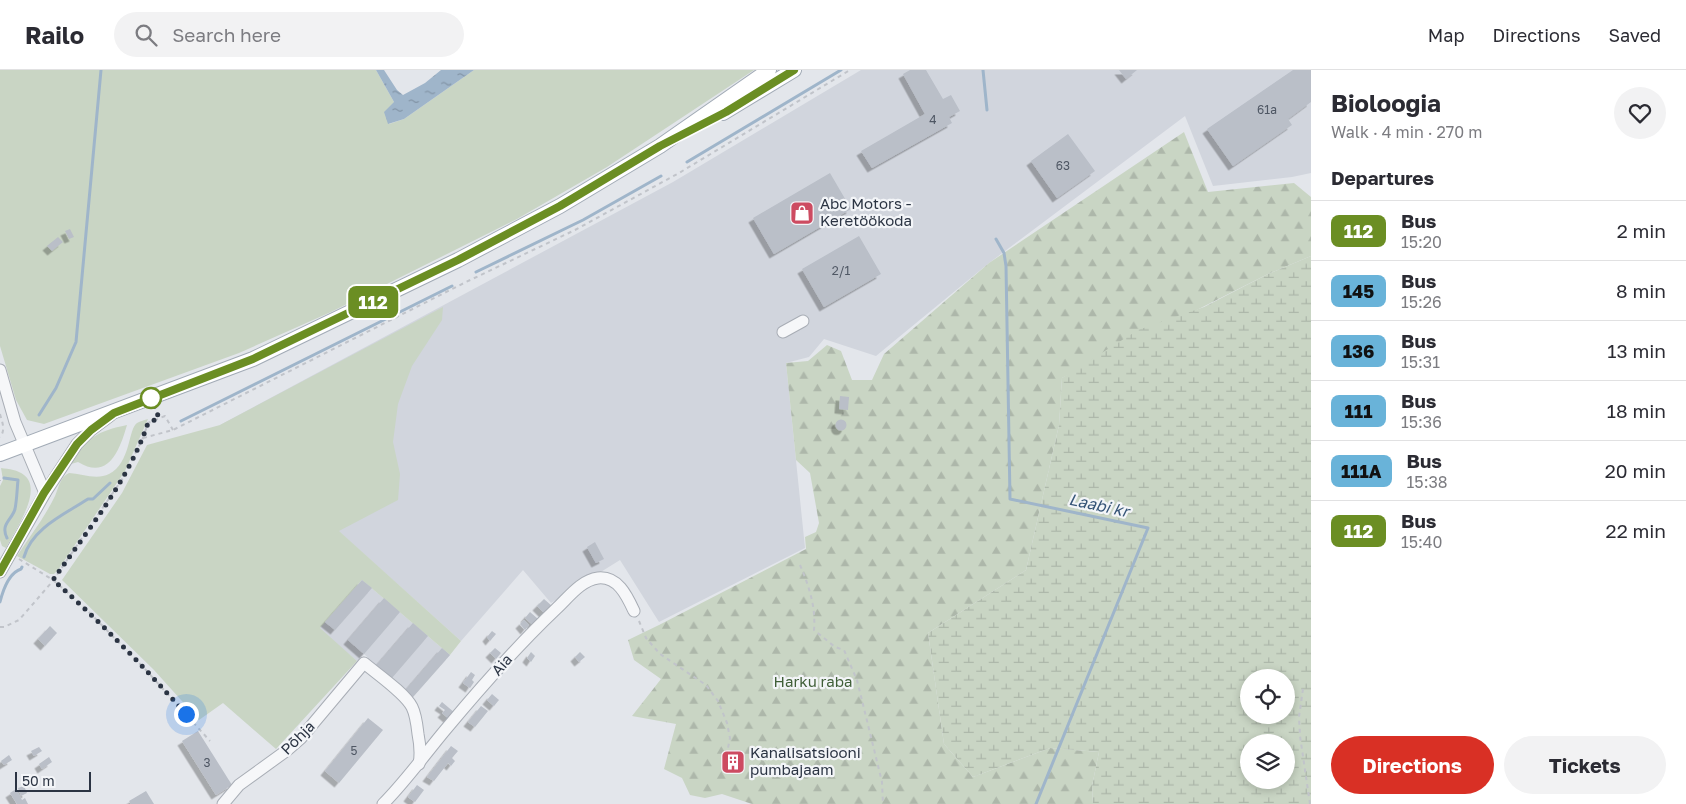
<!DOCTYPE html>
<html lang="en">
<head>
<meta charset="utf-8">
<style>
	:root { --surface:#fff; --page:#f2f2f3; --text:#2b2b33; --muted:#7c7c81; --line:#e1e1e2; --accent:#d93025 }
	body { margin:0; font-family:"Golos Text",sans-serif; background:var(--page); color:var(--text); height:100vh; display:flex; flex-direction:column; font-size:19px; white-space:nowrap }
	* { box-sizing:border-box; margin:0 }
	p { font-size:16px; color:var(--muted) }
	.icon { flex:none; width:28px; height:28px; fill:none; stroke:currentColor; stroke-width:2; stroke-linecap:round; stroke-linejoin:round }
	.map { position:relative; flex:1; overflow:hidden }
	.details { display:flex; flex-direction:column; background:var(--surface); width:375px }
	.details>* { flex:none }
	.badge { padding:0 10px; border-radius:8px; font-size:18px; line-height:32px }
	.tools { position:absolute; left:1240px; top:599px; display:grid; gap:10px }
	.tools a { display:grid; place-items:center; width:55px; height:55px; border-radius:50%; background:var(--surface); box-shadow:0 2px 8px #0003; font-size:25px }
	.scale { position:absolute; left:15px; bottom:12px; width:76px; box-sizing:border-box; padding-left:5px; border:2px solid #2b3443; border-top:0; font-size:14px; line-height:18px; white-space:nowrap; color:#2b3443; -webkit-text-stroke:4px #f3f5f8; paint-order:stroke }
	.you { position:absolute; width:25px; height:25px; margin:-12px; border:4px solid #fff; border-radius:50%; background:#1a73e8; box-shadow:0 0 0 8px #1a73e833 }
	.map>.badge { position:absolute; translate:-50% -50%; box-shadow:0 0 0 2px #fff }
	h2 { padding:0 20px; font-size:19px; line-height:45px }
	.round { display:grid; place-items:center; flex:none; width:52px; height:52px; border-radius:26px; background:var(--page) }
	.overview { display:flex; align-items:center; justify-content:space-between; height:85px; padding:0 20px }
	h1 { font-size:24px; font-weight:700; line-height:38px }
	.action { display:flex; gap:10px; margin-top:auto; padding:10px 20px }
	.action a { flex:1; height:58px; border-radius:30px; background:var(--accent); color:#fff; font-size:20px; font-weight:700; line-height:58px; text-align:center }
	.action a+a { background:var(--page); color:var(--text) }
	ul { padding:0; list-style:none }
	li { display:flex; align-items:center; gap:15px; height:60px; padding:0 20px; border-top:1px solid var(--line) }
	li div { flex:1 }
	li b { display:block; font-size:19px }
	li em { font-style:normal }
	li .badge { min-width:55px; font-weight:700; text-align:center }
	header { display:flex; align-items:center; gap:30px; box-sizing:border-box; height:70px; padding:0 25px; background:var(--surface); border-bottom:1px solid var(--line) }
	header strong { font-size:24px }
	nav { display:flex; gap:28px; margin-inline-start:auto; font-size:18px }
	.search { width:350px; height:45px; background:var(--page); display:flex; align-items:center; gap:12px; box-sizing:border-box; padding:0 18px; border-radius:28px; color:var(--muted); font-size:19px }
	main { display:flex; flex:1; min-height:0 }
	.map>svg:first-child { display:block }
	.built { fill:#d1d5dd }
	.grass { fill:#c9d5c4 }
	.forest { fill:url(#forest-firs) }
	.wetland { fill:url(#wetland-marsh); fill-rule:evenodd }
	.water { fill:url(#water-ripples) }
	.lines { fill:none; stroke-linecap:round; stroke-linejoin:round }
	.stream { stroke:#9fb5ca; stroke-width:3 }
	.building { fill:#babfc8; filter:url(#shadow) }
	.minor-casing { stroke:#a8adb5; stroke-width:13 }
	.major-casing { stroke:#a2abb6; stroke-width:16 }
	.path { stroke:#c1c4ca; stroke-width:2; stroke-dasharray:4 4; stroke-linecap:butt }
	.minor { stroke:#f6f7f9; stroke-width:11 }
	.major { stroke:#fff; stroke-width:14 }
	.line-casing { stroke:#fff; stroke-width:11 }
	.line { stroke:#6b8e23; stroke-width:8 }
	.walk { stroke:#2b3443; stroke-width:5; stroke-dasharray:0 9 }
	.stop-dot { fill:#fff; stroke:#6b8e23; stroke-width:2.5 }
	.labels { text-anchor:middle; stroke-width:4.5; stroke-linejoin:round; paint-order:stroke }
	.number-label { font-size:12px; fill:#4f5764 }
	.poi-label { font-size:15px; fill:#2b3443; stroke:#f3f5f8; text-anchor:start }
	.street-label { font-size:15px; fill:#2b3443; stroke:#f3f5f8 }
	.park-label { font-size:15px; fill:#405f38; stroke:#f3f5f8 }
	.water-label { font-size:16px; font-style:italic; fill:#355477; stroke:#f3f5f8 }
</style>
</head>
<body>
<header>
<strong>Railo</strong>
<div class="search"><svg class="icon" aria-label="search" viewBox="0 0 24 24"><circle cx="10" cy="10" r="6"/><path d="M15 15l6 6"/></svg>Search here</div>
<nav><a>Map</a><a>Directions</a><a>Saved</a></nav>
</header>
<main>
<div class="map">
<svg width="1311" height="734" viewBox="0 0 1311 734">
	<defs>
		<pattern id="forest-firs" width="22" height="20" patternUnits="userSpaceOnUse" patternTransform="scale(1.25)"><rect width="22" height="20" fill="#c9d5c4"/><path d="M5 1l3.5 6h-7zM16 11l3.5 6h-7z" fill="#adb7aa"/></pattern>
		<pattern id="wetland-marsh" width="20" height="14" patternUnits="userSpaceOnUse" patternTransform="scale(1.25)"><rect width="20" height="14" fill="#c9d5c4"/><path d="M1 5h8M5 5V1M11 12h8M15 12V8" fill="none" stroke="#adb7aa"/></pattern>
		<pattern id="water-ripples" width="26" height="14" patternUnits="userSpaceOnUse" patternTransform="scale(1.25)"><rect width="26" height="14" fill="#9fb5ca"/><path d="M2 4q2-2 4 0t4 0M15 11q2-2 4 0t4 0" fill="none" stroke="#8294a6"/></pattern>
		<filter id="shadow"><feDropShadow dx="-4.5" dy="4.5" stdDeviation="0" flood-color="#0004"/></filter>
	</defs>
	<rect width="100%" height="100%" fill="#e3e6eb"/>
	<!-- built -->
	<g class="built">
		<polygon points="861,0 1311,0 1311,103 1292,107 1213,116 1185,46 989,193 876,286 824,269 809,287 786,293 805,478 659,552 620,490 551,533 523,500 461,571 220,355 673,112"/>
		<polygon points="362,510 450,585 412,628 364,584 357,591 319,559"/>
	</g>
	<!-- grass -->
	<g class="grass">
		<polygon points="0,0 376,0 394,32 389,54 404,49 474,0 754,0 607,97 517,149 331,242 239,283 44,354 27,350 16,330 0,276"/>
		<polygon points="443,237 442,250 412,296 398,334 393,372 400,404 398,430 339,461 461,571 450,585 362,510 320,558 357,591 276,679 223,633 199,650 154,600 62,510 122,423 147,375 220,355"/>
		<path d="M 148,349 L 125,401 L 58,500 L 54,504 L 50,504 L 17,486 C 30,466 45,447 55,426 C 59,417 60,407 69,403 C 82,404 97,410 109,404 C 131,393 128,359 137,353 C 140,351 145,350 148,349 Z"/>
		<path d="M 127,355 C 120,379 109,411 78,392 L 71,394 C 85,368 98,361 127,355 Z"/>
		<path d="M 1,398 C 9,399 18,400 24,405 C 44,420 14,462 6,478 L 2,476 L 0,470 L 0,416 L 3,410 Z"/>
	</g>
	<!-- forest -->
	<polygon class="forest" points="1184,62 1208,122 1294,113 1311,127 1311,186 1268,204 1062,308 1059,355 1026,500 928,563 944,674 973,707 1050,678 1099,682 1092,716 1093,734 752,734 722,724 705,728 690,725 682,708 664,699 676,654 632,646 661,609 634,590 628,570 659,555 806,479 805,467 816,462 819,453 810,403 796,390 786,293 808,291 827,275 841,281 852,310 872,310 884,284 989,193"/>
	<!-- wetland -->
	<path class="wetland" d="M 1311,186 L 1311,734 L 1093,734 L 1092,716 L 1099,682 L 1050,678 L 973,707 L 944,674 L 928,563 L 1026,500 L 1059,355 L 1062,308 L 1138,260 L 1204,237 L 1268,204 ZM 1249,608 L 1286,608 L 1286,645 L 1249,645 ZM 1249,672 L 1286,672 L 1286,710 L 1249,710 Z"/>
	<!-- water -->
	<polygon class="water" points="376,0 384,0 397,20 403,25 425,13 441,0 474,0 404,49 388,54 384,42 394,32"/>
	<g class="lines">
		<!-- stream -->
		<g class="stream">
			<polyline points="983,0 987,40"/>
			<polyline points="687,92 841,0"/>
			<polyline points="996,169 1004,183 1006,196 1010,429 1148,458 1036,734"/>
			<polyline points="476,202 583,150 661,106"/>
			<polyline points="39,345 56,318 76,272 101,0"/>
			<polyline points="181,351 452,216"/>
			<path d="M 4,408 L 18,410 C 17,419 17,429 15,439 C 12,450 0,454 7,468"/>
			<path d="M 24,487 C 32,458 65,444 88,429 L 93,429 L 110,413"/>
			<path d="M 0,532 C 3,520 9,503 21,499 L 22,497"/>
		</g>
	</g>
	<!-- building -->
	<g class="building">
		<polygon points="910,0 926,0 943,29 951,25 960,41 949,47 952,53 872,98 861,81 925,44 903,4"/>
		<polygon points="1119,0 1137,0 1126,9"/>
		<polygon points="1293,0 1311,0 1311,32 1288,49 1292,55 1233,96 1207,59"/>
		<polygon points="1068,64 1095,101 1057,128 1031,91"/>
		<polygon points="830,103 851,139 774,184 753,148"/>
		<polygon points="70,159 74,167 69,169 65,161"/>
		<polygon points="859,166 881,204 824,237 802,199"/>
		<polygon points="58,167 63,172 52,181 47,176"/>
		<polygon points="840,326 849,327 848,340 839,339"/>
		<circle cx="841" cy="355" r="5.5"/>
		<polygon points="595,472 604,489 596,493 587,477"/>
		<polygon points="362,510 372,518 335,560 325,552"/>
		<polygon points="384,528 400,542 364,584 348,570"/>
		<polygon points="544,529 552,536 544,543 537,536"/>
		<polygon points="530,542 538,549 533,555 525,548"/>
		<polygon points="524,550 529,555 525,560 520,554"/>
		<polygon points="413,553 428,566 391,609 376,596"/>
		<polygon points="50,556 57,563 45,576 38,569"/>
		<polygon points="492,561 496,564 490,571 487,567"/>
		<polygon points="442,578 450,585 412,628 405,621"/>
		<polygon points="495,578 501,583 496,589 490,583"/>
		<polygon points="531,582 535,586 531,592 527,588"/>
		<polygon points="580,582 585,587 579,592 575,587"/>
		<polygon points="471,602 475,605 472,610 474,612 470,618 463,613"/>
		<polygon points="492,624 499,630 494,636 487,630"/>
		<polygon points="442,632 455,643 448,648 442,643 445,640 439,636"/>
		<polygon points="481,636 488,641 475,657 468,652"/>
		<polygon points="368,648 383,660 339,713 325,701"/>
		<polygon points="198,661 232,715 216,725 182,671"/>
		<polygon points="451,676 458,681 452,688 455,691 451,696 448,693 434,711 427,707"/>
		<polygon points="39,677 42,681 34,686 31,681"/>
		<polygon points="9,685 12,690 4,695 1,691"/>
		<polygon points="731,686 738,690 735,697 727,694"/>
		<polygon points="49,687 52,692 42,699 39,694"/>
		<polygon points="417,715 424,720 415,732 408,727"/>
		<polygon points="24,716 27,723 21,726 18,718"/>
		<polygon points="16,719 22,730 25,728 28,734 17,734 10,723"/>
		<polygon points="146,721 154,734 131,734 129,731"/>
	</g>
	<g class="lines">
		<!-- minor casing -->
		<g class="minor-casing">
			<g id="minor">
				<polyline points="783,262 803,251"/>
				<polyline points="0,300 15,352 45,423"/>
				<polyline points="0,502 45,423 77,374 91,360 111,345"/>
				<path d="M 223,734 L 239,715 L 286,681 L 301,668 L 364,593 C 377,604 405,623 412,637 C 416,645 417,655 418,664 C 420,674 421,684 419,694"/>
				<path d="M 383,734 C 406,711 425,684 446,659 C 481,617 517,576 556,539 C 568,528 581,510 598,508 C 618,506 627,526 634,541"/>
			</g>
		</g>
		<!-- major casing -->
		<g class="major-casing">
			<g id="major">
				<polyline points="723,43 794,0"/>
				<polyline points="0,384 253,289 458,190 560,136 660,76 769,0"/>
			</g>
		</g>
		<!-- path -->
		<g class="path">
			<path d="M 0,344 C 2,352 6,360 0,367"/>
			<polyline points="143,368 173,360 466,212 575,160 679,103 850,0"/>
			<polyline points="0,410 0,411"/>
			<polyline points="19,489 53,510 82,535 145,599 210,671"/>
			<path d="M 800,495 C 809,516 816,537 814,560 L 835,577 L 844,580 L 857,610 L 882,712 L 883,734"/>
			<polyline points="639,551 646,568 660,584 706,615 718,631 727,653 730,668 725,693"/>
			<polyline points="0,557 4,557 19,550 52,512 123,408 143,368 148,353 165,346 173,360"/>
			<polyline points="1303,619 1299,647 1300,666 1310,734"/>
		</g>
		<!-- minor -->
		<use href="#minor" class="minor"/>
		<!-- major -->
		<use href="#major" class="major"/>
	</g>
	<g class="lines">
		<!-- line casing -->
		<g class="line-casing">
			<polyline id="line" points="0,502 44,423 77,374 91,360 114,343 253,289 458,190 560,136 660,76 726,42 794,0"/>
		</g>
		<!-- line -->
		<use href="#line" class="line"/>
		<!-- walk -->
		<path class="walk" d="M 151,328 L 159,348 L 148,353 C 129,410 87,461 53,510 C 101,552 144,597 186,644"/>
	</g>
	<!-- icons -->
	<defs>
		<g id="shop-square" transform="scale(1.25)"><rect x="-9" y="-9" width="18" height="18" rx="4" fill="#cd4b61" stroke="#f3f5f8"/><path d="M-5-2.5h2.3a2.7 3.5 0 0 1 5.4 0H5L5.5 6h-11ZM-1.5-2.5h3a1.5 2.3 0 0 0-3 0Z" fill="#fff"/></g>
		<g id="building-square" transform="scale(1.25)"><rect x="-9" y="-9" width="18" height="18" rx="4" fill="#cd4b61" stroke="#f3f5f8"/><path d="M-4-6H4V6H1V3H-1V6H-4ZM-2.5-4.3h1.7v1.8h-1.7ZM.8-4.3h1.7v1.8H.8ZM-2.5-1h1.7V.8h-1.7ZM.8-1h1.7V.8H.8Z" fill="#fff"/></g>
	</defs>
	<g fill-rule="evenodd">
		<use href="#shop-square" x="802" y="143"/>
		<use href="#building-square" x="733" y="692"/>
	</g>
	<!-- markers -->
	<circle class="stop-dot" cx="151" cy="328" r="10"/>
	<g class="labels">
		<!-- number labels -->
		<g class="number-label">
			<text x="1267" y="44">61a</text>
			<text x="933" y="54">4</text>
			<text x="1063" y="100">63</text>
			<text x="841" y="205">2/1</text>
			<text x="354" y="685">5</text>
			<text x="207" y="697">3</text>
		</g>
		<!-- poi labels -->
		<g class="poi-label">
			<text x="820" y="139">Abc Motors -<tspan x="820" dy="17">Keretöökoda</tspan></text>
			<text x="750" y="688">Kanalisatsiooni<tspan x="750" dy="17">pumbajaam</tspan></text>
		</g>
		<!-- street labels -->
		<g class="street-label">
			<text transform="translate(502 595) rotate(-49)" y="5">Aia</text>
			<text transform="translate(298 668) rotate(-45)" y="5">Põhja</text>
		</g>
		<!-- park labels -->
		<g class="park-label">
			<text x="813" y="617">Harku raba</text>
		</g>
		<!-- water labels -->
		<g class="water-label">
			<text transform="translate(1099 435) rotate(12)" y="6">Laabi kr</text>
		</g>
	</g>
</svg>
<div class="tools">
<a><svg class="icon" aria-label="locate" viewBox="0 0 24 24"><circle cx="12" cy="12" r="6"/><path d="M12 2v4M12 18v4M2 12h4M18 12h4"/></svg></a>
<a><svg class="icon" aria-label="layers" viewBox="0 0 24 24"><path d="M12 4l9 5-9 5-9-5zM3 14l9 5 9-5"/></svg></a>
</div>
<div class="scale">50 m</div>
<div class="you" style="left:186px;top:644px"></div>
<b class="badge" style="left:373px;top:232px;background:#6b8e23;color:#fff">112</b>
</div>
<section class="details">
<div class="overview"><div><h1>Bioloogia</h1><p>Walk · 4 min · 270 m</p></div><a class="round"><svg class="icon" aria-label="heart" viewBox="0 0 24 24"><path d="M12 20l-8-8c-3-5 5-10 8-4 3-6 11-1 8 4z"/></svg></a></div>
<h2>Departures</h2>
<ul>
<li><span class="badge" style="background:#6b8e23;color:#fff">112</span><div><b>Bus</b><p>15:20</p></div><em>2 min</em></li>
<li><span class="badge" style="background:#69b3d9;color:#111">145</span><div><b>Bus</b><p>15:26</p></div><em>8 min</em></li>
<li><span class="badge" style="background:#69b3d9;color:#111">136</span><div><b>Bus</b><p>15:31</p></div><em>13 min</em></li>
<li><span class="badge" style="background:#69b3d9;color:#111">111</span><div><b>Bus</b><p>15:36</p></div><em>18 min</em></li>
<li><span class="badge" style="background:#69b3d9;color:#111">111A</span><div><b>Bus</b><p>15:38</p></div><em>20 min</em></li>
<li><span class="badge" style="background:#6b8e23;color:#fff">112</span><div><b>Bus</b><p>15:40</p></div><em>22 min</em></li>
</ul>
<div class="action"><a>Directions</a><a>Tickets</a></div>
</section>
</main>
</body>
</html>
